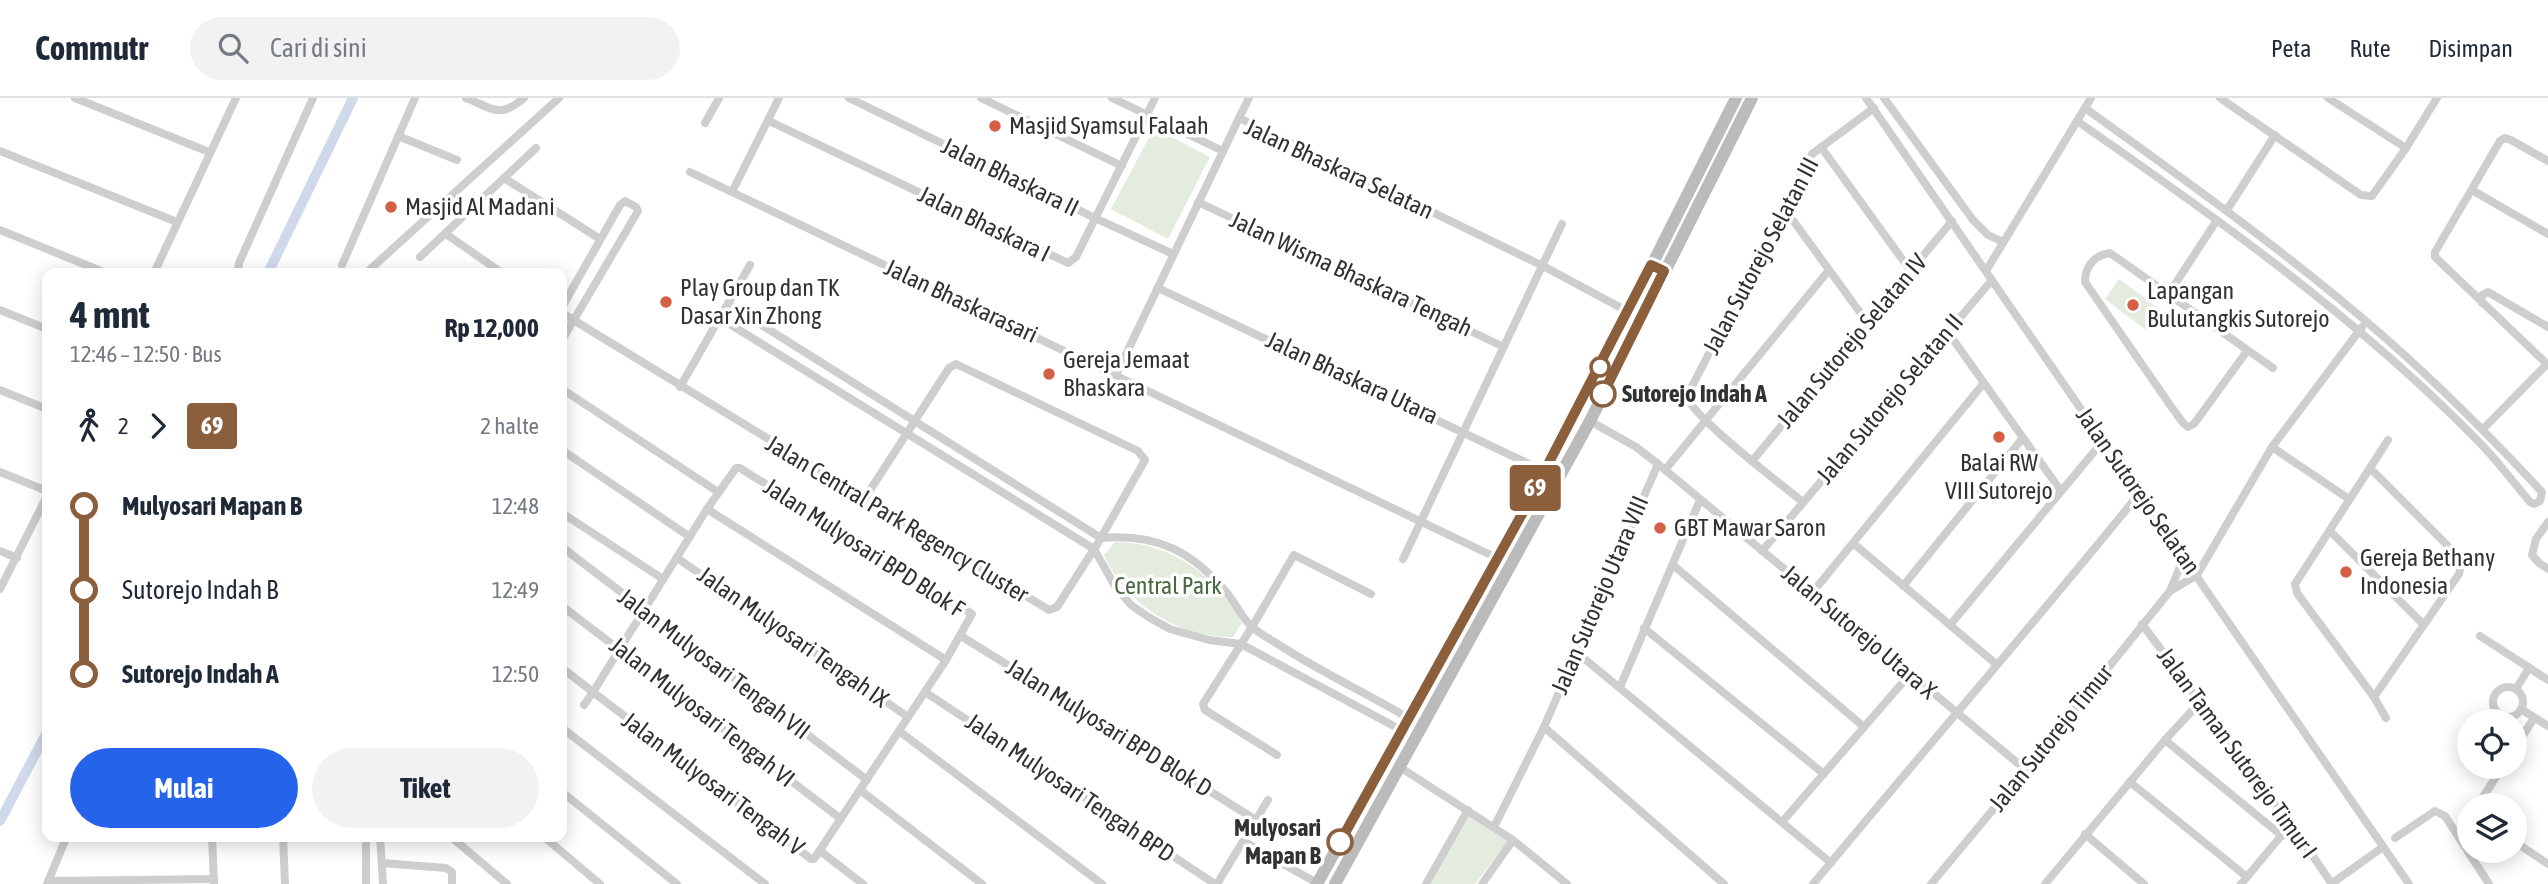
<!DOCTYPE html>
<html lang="id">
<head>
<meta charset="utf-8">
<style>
	:root { --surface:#fff; --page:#f2f2f3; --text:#1f2937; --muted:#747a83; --line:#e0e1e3; --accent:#2563eb }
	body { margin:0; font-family:"Asap Condensed",sans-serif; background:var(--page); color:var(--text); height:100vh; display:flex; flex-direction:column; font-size:26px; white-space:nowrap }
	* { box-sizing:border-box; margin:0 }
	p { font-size:23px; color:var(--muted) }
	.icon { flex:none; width:38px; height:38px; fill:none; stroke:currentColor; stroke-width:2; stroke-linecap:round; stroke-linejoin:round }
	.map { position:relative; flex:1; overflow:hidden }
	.drawer { position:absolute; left:42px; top:170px; width:525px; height:574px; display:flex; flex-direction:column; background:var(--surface); border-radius:14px; box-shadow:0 4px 18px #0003 }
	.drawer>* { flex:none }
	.badge { padding:0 14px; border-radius:5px; font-size:24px; line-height:46px }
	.buttons { position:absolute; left:2457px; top:611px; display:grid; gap:14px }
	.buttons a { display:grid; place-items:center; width:70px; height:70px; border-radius:50%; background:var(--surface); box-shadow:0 4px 18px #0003; font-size:35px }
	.map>.badge { position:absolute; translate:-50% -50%; box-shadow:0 0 0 4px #fff }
	.legs { display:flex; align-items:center; gap:10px; height:77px; padding:0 28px; font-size:23px }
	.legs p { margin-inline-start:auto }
	.headline { display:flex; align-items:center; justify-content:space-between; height:119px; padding:0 28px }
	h1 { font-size:38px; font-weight:700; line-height:52px }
	.action { display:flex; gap:14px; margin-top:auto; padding:14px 28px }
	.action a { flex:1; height:80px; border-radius:42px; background:var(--accent); color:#fff; font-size:28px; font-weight:700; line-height:80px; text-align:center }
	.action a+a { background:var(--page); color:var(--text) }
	ul { padding:0 28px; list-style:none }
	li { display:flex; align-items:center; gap:24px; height:84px; font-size:26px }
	li i { display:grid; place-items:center; width:10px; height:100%; margin:0 9px; background:currentColor }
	li i::after { content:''; width:18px; height:18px; margin:-9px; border:5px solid; border-radius:50%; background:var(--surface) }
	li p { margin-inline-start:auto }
	li:first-child i { background:linear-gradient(#0000 50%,currentColor 0) }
	li:last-child i { background:linear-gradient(currentColor 50%,#0000 0) }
	header { display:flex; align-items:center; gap:42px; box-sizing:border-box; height:98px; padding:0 35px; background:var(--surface); border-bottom:2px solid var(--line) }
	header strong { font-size:33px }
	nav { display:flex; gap:38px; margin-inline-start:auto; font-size:24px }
	.search { width:490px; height:63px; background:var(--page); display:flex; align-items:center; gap:18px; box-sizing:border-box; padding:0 24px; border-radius:38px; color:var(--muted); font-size:26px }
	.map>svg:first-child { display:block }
	.green { fill:#e4ece0 }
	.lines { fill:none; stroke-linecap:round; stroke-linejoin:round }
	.canal { stroke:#cfd9ea; stroke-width:10 }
	.street { stroke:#cecece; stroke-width:8 }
	.secondary { stroke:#bbb; stroke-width:12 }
	.line-1-casing { stroke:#fff; stroke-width:16 }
	.line-1 { stroke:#8b5e3c; stroke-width:10 }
	.poi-dot { fill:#d55f45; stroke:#fff; stroke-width:2.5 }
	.stop-1-dot { fill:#fff; stroke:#8b5e3c; stroke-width:3.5 }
	.labels { text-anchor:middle; stroke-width:7; stroke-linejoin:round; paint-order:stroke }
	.poi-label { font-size:24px; fill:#313131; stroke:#fff; text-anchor:start }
	.street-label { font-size:24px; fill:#313131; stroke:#fff }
	.stop-label { font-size:24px; font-weight:bold; fill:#313131; stroke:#fff; text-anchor:start }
	.park-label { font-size:24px; fill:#4a6942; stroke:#fff }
</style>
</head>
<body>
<header>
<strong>Commutr</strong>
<div class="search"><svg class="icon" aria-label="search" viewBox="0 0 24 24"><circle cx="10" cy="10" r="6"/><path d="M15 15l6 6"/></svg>Cari di sini</div>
<nav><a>Peta</a><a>Rute</a><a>Disimpan</a></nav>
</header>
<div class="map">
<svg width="2548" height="786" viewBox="0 0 2548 786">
	<rect width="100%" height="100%" fill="#fff"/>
	<!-- green -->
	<g class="green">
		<polygon points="1154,30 1210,59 1168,141 1111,111"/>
		<polygon points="2119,181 2161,212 2146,232 2105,201"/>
		<path d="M 1115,444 C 1171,444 1215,477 1242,525 L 1233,539 C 1179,540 1126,507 1104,457 Z"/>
		<polygon points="1470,717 1509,742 1475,786 1431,786"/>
	</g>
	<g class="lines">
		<!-- canal -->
		<g class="canal">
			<polyline points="268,175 353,0"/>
			<polyline points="0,723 47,634"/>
		</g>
		<!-- street -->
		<g class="street">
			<polyline points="75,0 209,54"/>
			<path d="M 466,0 C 494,11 499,21 524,0"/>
			<polyline points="849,0 1095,120 1173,156"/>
			<polyline points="981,0 1122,68"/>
			<polyline points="1112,0 1223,53"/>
			<polyline points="1866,0 2409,786"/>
			<polyline points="1884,0 1973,122 1988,137 2003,144"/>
			<polyline points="2220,0 2361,97 2372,98 2406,50 2437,0"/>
			<polyline points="2328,0 2406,50"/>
			<polyline points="1239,20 1249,0"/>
			<polyline points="769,23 1068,165 1076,159 1155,0"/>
			<path d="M 2077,23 C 2217,120 2359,221 2478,343 C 2497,362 2513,384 2530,404 L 2534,406 L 2540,403 L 2542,394 C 2491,339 2438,286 2382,237 C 2288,155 2186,83 2085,10"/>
			<polyline points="705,25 719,0"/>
			<polyline points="398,38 457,62"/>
			<polyline points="1821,49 1910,172"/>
			<polyline points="0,53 177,124"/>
			<polyline points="2548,63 2511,42 2505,40 2500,43 2435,154 2435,159 2548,267"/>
			<polyline points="690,74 1497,460"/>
			<polyline points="504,80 600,141"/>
			<polyline points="2472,92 2548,136"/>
			<polyline points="732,94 779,0"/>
			<polyline points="1198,104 1504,249"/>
			<polyline points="1784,110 1867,224"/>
			<polyline points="2227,112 2275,37"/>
			<polyline points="0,132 106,175"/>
			<polyline points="446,136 502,175"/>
			<polyline points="420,159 536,50"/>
			<polyline points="342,167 415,0"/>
			<polyline points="1986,173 2091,0"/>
			<polyline points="154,175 236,0"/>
			<polyline points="241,175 238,171 239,165 313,0"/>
			<polyline points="366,175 559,0"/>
			<polyline points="1158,190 1544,373"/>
			<polyline points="2168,197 2217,122"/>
			<polyline points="2482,205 2481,198 2488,194 2548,229"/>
			<path d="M 728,206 L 1101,440 C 1156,435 1192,453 1227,495 C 1236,506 1242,520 1252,529 C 1261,537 1274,543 1284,550 C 1325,576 1368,596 1410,621"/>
			<polyline points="562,209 620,107 625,103 636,109 638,113 562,242"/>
			<polyline points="0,212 47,231"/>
			<polyline points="562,215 1049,512 1057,509 1098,445 1145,362 1138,353 956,266 949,270 865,400"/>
			<polyline points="720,220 1094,451 1115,488 1131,507 1150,520 1170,531 1209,542 1241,546 1403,633"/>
			<polyline points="1947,233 2061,393"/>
			<path d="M 2247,253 L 2194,326 L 2188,329 L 2183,325 L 2170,307 L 2085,184 C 2085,169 2094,157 2110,155 L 2273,270"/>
			<polyline points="1116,277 1239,20 1543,168 1627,213"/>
			<polyline points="680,289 750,167"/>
			<polyline points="562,291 718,394"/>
			<polyline points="0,292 47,311"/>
			<polyline points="1590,323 1636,349 1658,366 2026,672"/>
			<polyline points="2483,331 2547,266"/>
			<polyline points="2272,349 2349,401"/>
			<polyline points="562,352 690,439"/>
			<polyline points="1753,362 1952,123"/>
			<polyline points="2370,370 2454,454 2461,465 2459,476 2374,599"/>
			<polyline points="1665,372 1829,172"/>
			<polyline points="0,374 47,393"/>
			<path d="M 1803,404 C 1783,388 1689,316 1687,298 L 1812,56 L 1874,10"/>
			<polyline points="707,411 946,562"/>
			<polyline points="562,415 663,481"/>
			<polyline points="2548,424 2536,441 2532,457 2539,465 2548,471"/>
			<polyline points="2331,434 2423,526"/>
			<polyline points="1853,445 1996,566"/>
			<polyline points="562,449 867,682"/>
			<polyline points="0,453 17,460"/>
			<polyline points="1762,453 1992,182"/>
			<polyline points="677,460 908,619"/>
			<polyline points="1403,461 1562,126"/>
			<polyline points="1673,467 1864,629"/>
			<polyline points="2197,477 2272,349 2362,229"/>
			<polyline points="1903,488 2022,341"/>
			<polyline points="0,491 47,398"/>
			<polyline points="2170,493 2197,477"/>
			<polyline points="1812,495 1983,286"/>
			<polyline points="562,508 841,721"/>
			<polyline points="2142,526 2291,726 2332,786"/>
			<polyline points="1950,527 2103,343"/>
			<polyline points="1644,530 1824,676"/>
			<polyline points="961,538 1256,722"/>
			<polyline points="2480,538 2548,582"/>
			<polyline points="1575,553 1831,765"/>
			<polyline points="562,570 593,594 811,761 814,761 946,562 972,516 740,370 736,370 707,411 593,594 584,607"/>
			<polyline points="1620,589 1700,402"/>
			<circle cx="2508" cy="604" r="15"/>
			<polyline points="2516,591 2529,570"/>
			<polyline points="925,594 1215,786"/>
			<polyline points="2521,611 2548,628"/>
			<polyline points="2386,620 2374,599 2297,495 2295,486 2388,342"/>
			<polyline points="1544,629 1724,786"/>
			<polyline points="562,630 765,786"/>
			<polyline points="899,633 1102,786"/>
			<polyline points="2165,642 2282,738"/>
			<polyline points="2515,650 2534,620"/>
			<polyline points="1277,657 1205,612 1203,606 1252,529 1294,457 1371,496"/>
			<polyline points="1398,668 1513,742 1567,786"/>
			<polyline points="2130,684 2247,779"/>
			<polyline points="860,692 982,786"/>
			<polyline points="562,694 677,786"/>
			<polyline points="2478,707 2503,668"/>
			<polyline points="1782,724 1910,576"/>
			<polyline points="1494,729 1544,629 1658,366"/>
			<polyline points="2085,736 2144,786"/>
			<polyline points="212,738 214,786"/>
			<polyline points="283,738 285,786"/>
			<polyline points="366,738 366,786"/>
			<polyline points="380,738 383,786"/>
			<polyline points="450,738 507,786"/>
			<polyline points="543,738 600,786"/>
			<polyline points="2459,739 2469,722"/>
			<polyline points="2395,740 2435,713 2445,718 2489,786"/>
			<polyline points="1243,743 1317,785"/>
			<polyline points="2515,744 2548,766"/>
			<polyline points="820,753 863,786"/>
			<polyline points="382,765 446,770 452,774 452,786"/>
			<polyline points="48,783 214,781"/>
			<polyline points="47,786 67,738"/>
			<polyline points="1217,786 1268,702"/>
			<polyline points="1426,786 1468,712"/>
			<polyline points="1482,786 1513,742"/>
			<path d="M 1813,786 C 1921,656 2032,528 2139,396"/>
			<polyline points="1931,786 2026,672 2170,493 2184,459"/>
			<polyline points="2045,786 2165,642 2201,603"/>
			<polyline points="2241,786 2291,726"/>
			<polyline points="2331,786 2383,749"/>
		</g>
		<!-- secondary -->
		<g class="secondary">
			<polyline points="1317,786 1527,407 1602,266 1736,0"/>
			<polyline points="1335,786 1590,323 1752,0"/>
		</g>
	</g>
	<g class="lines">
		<!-- line-1 casing -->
		<g class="line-1-casing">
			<polyline id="line-1" points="1340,744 1527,407 1651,167 1664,173 1603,296"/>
		</g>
		<!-- line-1 -->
		<use href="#line-1" class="line-1"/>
	</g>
	<!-- markers -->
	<g class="poi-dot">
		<circle cx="995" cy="28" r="7"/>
		<circle cx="391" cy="109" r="7"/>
		<circle cx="666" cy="204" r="7"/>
		<circle cx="2133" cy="207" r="7"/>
		<circle cx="1049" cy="276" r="7"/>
		<circle cx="1999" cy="339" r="7"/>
		<circle cx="1660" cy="430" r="7"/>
		<circle cx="2346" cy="474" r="7"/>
	</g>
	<g class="stop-1-dot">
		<circle cx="1600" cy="269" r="9"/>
		<circle cx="1603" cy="296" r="12"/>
		<circle cx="1340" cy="744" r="12"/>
	</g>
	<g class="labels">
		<!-- poi labels -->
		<g class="poi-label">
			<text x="1009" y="36">Masjid Syamsul Falaah</text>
			<text x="405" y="117">Masjid Al Madani</text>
			<text x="680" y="198">Play Group dan TK<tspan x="680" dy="28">Dasar Xin Zhong</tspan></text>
			<text x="2147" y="201">Lapangan<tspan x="2147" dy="28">Bulutangkis Sutorejo</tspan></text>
			<text x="1063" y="270">Gereja Jemaat<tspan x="1063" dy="28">Bhaskara</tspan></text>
			<text x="1999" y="373" text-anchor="middle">Balai RW<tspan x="1999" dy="28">VIII Sutorejo</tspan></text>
			<text x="1674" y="438">GBT Mawar Saron</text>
			<text x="2360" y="468">Gereja Bethany<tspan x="2360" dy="28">Indonesia</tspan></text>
		</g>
		<!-- street labels -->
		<g class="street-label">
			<text transform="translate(1339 71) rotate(25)" y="8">Jalan Bhaskara Selatan</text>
			<text transform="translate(1010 79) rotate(26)" y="8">Jalan Bhaskara II</text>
			<text transform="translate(984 126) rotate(26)" y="8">Jalan Bhaskara I</text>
			<text transform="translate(1761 158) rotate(-62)" y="8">Jalan Sutorejo Selatan III</text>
			<text transform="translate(1351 176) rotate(25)" y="8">Jalan Wisma Bhaskara Tengah</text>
			<text transform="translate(961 203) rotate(25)" y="8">Jalan Bhaskarasari</text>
			<text transform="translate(1852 243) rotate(-50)" y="8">Jalan Sutorejo Selatan IV</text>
			<text transform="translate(1352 280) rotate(25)" y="8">Jalan Bhaskara Utara</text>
			<text transform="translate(1890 301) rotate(-50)" y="8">Jalan Sutorejo Selatan II</text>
			<text transform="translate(2138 393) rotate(55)" y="8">Jalan Sutorejo Selatan</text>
			<text transform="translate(897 421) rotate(31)" y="8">Jalan Central Park Regency Cluster</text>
			<text transform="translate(864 450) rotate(33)" y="8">Jalan Mulyosari BPD Blok F</text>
			<text transform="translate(1600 497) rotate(-67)" y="8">Jalan Sutorejo Utara VIII</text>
			<text transform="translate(1859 534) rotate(40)" y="8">Jalan Sutorejo Utara X</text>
			<text transform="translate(793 539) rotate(35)" y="8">Jalan Mulyosari Tengah IX</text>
			<text transform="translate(714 566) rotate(37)" y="8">Jalan Mulyosari Tengah VII</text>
			<text transform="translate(702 614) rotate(38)" y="8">Jalan Mulyosari Tengah VI</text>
			<text transform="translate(1109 630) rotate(32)" y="8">Jalan Mulyosari BPD Blok D</text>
			<text transform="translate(2051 640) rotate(-51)" y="8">Jalan Sutorejo Timur</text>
			<text transform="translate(2237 655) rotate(54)" y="8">Jalan Taman Sutorejo Timur I</text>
			<text transform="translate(713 686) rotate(37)" y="8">Jalan Mulyosari Tengah V</text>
			<text transform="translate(1070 690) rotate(34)" y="8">Jalan Mulyosari Tengah BPD</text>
		</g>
		<!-- stop labels -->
		<g class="stop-label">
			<text x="1622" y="304">Sutorejo Indah A</text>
			<text x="1321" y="738" text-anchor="end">Mulyosari<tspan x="1321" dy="28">Mapan B</tspan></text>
		</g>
		<!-- park labels -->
		<g class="park-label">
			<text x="1168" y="496">Central Park</text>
		</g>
	</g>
</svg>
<div class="buttons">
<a><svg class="icon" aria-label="locate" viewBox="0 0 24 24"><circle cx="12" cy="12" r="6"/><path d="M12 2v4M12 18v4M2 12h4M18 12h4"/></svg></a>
<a><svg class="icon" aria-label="layers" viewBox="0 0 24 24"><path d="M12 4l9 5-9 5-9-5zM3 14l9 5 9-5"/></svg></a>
</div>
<b class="badge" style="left:1535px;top:390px;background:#8b5e3c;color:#fff">69</b>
<section class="drawer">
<div class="headline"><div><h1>4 mnt</h1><p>12:46 – 12:50 · Bus</p></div><b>Rp 12,000</b></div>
<div class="legs"><svg class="icon" aria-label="walk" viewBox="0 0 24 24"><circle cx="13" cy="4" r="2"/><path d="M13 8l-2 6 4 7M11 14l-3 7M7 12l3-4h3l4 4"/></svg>2<svg class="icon" aria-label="forward" viewBox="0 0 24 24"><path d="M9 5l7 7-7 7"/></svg><b class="badge" style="background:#8b5e3c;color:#fff">69</b><p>2 halte</p></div>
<ul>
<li><i style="color:#8b5e3c"></i><b>Mulyosari Mapan B</b><p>12:48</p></li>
<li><i style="color:#8b5e3c"></i><span>Sutorejo Indah B</span><p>12:49</p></li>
<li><i style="color:#8b5e3c"></i><b>Sutorejo Indah A</b><p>12:50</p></li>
</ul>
<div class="action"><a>Mulai</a><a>Tiket</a></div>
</section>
</div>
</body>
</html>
